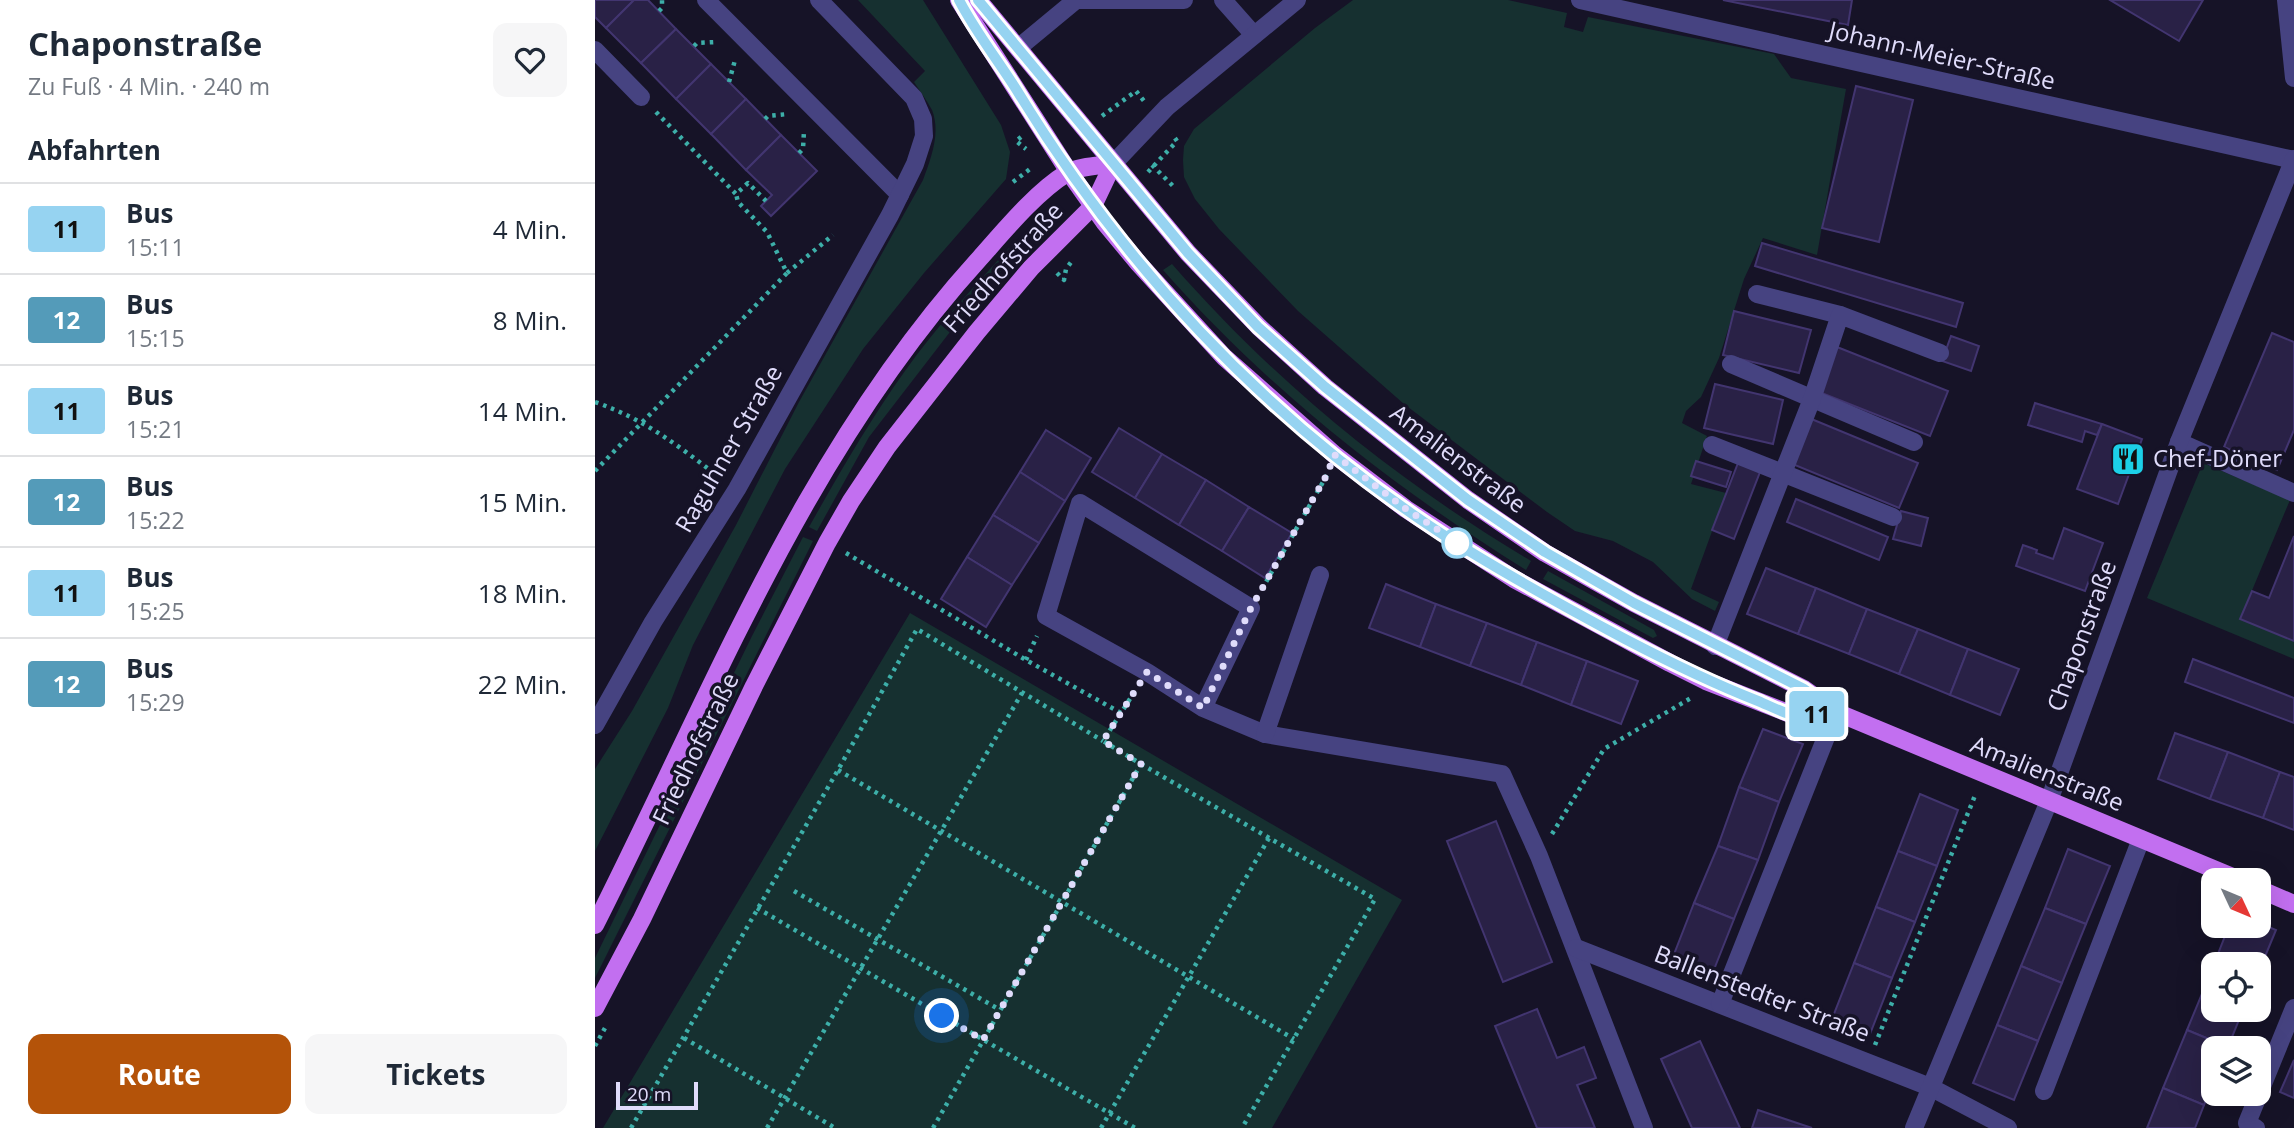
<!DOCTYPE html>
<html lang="de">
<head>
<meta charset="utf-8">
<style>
	:root { --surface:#fff; --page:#f6f6f7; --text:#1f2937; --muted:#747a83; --line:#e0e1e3; --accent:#b45309 }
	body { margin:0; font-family:"Open Sans",sans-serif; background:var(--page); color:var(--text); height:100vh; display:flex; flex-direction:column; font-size:26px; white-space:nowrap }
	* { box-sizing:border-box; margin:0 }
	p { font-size:23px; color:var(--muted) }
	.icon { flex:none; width:38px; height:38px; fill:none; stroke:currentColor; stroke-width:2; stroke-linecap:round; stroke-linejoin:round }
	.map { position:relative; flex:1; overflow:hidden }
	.panel { display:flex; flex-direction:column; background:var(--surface); width:595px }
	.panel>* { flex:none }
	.badge { padding:0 14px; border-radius:5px; font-size:24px; line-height:46px }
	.needle { width:46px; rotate:134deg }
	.controls { position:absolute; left:1606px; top:868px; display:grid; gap:14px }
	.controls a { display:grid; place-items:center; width:70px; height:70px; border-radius:14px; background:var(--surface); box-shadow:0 7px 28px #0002; font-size:35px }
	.scale { position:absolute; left:21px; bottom:18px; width:82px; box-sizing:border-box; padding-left:7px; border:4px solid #e0dcfb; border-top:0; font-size:19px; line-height:24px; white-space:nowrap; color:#e0dcfb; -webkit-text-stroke:5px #161327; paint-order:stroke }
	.you { position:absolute; width:35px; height:35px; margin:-18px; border:5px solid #fff; border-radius:50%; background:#1a73e8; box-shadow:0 0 0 10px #1a73e833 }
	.map>.badge { position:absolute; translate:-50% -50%; box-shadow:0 0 0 4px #fff }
	h2 { padding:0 28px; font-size:26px; line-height:63px }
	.round { display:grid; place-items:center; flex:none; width:74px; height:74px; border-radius:14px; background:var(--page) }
	.headline { display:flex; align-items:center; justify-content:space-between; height:119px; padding:0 28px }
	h1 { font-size:33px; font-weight:700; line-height:52px }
	.action { display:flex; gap:14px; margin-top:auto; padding:14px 28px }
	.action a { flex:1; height:80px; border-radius:14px; background:var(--accent); color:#fff; font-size:28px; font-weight:700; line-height:80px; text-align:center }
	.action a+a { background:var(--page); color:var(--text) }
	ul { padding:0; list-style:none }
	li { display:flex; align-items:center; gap:21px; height:91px; padding:0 28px; border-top:2px solid var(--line) }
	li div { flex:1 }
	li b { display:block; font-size:26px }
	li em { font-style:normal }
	li .badge { min-width:77px; font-weight:700; text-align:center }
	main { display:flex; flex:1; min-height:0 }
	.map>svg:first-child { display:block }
	.green { fill:#163030 }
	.building { fill:#292146; stroke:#423570; stroke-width:2 }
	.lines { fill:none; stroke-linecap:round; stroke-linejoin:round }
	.path { stroke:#3dafa9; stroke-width:4.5; stroke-dasharray:3.5 5; stroke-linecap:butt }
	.minor { stroke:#464381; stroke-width:18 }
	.major { stroke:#c26ff0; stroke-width:18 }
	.line-casing { stroke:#fff; stroke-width:16 }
	.line { stroke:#96d3f1; stroke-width:10 }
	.walk { stroke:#e0dcfb; stroke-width:7; stroke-dasharray:0 12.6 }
	.stop-dot { fill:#fff; stroke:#96d3f1; stroke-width:3.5 }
	.labels { text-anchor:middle; stroke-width:7; stroke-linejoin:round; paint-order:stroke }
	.street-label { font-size:24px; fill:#e0dcfb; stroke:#161327 }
	.poi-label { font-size:24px; fill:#e0dcfb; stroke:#161327; text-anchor:start }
</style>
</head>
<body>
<main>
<section class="panel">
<div class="headline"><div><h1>Chaponstraße</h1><p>Zu Fuß · 4 Min. · 240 m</p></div><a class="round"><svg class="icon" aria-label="heart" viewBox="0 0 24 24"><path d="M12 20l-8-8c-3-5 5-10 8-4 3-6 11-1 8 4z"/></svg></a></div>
<h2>Abfahrten</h2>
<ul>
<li><span class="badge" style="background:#96d3f1;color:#111">11</span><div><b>Bus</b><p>15:11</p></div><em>4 Min.</em></li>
<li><span class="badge" style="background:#549bb9;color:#fff">12</span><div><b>Bus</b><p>15:15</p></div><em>8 Min.</em></li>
<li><span class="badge" style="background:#96d3f1;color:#111">11</span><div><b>Bus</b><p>15:21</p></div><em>14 Min.</em></li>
<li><span class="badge" style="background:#549bb9;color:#fff">12</span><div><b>Bus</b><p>15:22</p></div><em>15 Min.</em></li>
<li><span class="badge" style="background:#96d3f1;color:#111">11</span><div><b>Bus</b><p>15:25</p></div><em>18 Min.</em></li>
<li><span class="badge" style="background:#549bb9;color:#fff">12</span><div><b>Bus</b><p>15:29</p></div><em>22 Min.</em></li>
</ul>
<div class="action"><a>Route</a><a>Tickets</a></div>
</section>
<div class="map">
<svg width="1699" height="1128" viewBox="0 0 1699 1128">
	<rect width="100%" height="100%" fill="#161327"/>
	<!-- green -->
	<g class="green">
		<path d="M 263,0 L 328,0 L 406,125 L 415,152 L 411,179 L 329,273 L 268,349 L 190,469 L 98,645 L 73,708 L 0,851 L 0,769 L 37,711 L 141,525 L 204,402 L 328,180 C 336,158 346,133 337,110 C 332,101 325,91 319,82 L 330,71 Z"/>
		<polygon points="758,0 913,0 972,13 969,27 988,32 993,17 1179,54 1196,78 1251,89 1222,255 1168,238 1149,279 1124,358 1106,397 1091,411 1087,423 1112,436 1096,484 1131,493 1096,589 1124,602 1120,611 1097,599 1058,562 1018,541 980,531 952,512 809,404 703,311 624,229 600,199 589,177 588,160 589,146 599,129 720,28"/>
		<path d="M 414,248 L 421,254 L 368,315 L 274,437 L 222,531 L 214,527 C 244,474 274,421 310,371 C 341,327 378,288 414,248 Z"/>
		<path d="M 577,264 C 682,384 799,479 936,561 L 931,570 C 796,486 673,389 568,270 Z"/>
		<polygon points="1608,463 1695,500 1645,619 1699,641 1699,659 1552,598"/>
		<polygon points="208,537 218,541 0,978 0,958 157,636"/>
		<polygon points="953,571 1059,630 1062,636 1058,638 948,579"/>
		<polygon points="315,613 807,900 677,1128 8,1128"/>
	</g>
	<!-- building -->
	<g class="building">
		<polygon points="0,0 39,0 11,28 0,17"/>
		<polygon points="39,0 53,0 81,29 46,63 11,28"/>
		<polygon points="1128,0 1257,0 1253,25"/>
		<polygon points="1515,0 1608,0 1584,41"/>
		<polygon points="81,29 116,64 81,99 46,63"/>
		<polygon points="116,64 151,99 116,134 81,99"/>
		<polygon points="1261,86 1318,100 1284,242 1227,228"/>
		<polygon points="151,99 186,135 151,170 116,134"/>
		<polygon points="186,135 222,171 176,216 166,206 177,195 151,170"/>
		<polygon points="1167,243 1368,303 1361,327 1160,266"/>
		<polygon points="1139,311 1216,330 1204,373 1128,355"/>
		<polygon points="1677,333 1699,342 1699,430 1682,470 1629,447"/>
		<polygon points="1356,336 1384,346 1376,371 1347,361"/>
		<polygon points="1242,347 1353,391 1335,436 1224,392"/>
		<polygon points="1120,384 1188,400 1178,444 1109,428"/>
		<polygon points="1440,403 1507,424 1502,435 1490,431 1487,442 1433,425"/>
		<polygon points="1214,418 1323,463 1304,508 1195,463"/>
		<polygon points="1507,424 1547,439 1523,504 1482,489"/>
		<polygon points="524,428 567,454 540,498 497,472"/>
		<polygon points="451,430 496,458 470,501 425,472"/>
		<polygon points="567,454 611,480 584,525 540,498"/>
		<polygon points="1101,461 1136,472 1131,487 1096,476"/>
		<polygon points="1143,463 1165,472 1139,539 1117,530"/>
		<polygon points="425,472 470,501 444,543 398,515"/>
		<polygon points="611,480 654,507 627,551 584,525"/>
		<polygon points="1201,499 1293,537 1284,560 1192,522"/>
		<polygon points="654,507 697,533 670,578 627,551"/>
		<polygon points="1306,511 1333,518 1326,546 1298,539"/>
		<polygon points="398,515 444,543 417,585 372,557"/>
		<polygon points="1469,528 1508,543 1490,591 1421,566 1428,545 1442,550 1441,553 1458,559"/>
		<polygon points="1699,536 1699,641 1645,619 1657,591 1674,598"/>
		<polygon points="372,557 417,585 391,627 346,599"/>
		<polygon points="1171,568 1221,588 1203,634 1152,614"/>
		<polygon points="791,584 841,604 825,647 774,628"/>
		<polygon points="1221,588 1272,609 1254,654 1203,634"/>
		<polygon points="841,604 892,623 875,666 825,647"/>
		<polygon points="1272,609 1323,629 1304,674 1254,654"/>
		<polygon points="892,623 942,642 926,685 875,666"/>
		<polygon points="1323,629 1373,649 1355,695 1304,674"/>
		<polygon points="942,642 992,661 976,705 926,685"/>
		<polygon points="1373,649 1424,669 1405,715 1355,695"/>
		<polygon points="1598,659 1699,698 1699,723 1590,682"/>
		<polygon points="992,661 1043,681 1026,724 976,705"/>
		<polygon points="1168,729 1208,744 1184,802 1144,787"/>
		<polygon points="1580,733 1633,752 1615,799 1563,779"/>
		<polygon points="1633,752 1685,772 1668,818 1615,799"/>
		<polygon points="1685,772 1699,777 1699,830 1668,818"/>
		<polygon points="1144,787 1184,802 1163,860 1123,846"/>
		<polygon points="1325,794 1363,810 1342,866 1303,851"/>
		<polygon points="901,821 957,962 908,982 852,841"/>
		<polygon points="1123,846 1163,860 1139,919 1099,903"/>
		<polygon points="1473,849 1515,866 1491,924 1450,908"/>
		<polygon points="1303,851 1342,866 1320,922 1281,907"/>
		<polygon points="1099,903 1139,919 1116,977 1076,962"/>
		<polygon points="1281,907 1320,922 1297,978 1259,963"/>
		<polygon points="1450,908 1491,924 1467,983 1426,966"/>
		<polygon points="1664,923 1681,930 1664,971 1664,964 1619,964 1634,926 1664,926"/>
		<polygon points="1259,963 1297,978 1275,1034 1237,1019"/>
		<polygon points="1426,966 1467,983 1443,1041 1402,1025"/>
		<polygon points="1616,972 1619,973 1619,1010 1648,1010 1633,1047 1592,1030"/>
		<polygon points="942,1009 962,1058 989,1047 1001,1078 982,1085 1000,1128 942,1128 900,1026"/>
		<polygon points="1402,1025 1443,1041 1419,1100 1378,1083"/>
		<polygon points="1592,1030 1633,1047 1619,1048 1619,1082 1609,1105 1568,1088"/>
		<polygon points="1105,1041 1145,1128 1097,1128 1066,1059"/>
		<polygon points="1699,1060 1699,1098 1685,1092"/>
		<polygon points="1568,1088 1609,1105 1600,1128 1552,1128"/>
		<polygon points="1163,1110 1217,1128 1157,1128"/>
	</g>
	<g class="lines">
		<!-- path -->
		<g class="path">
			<polyline points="64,11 67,8 67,0"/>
			<polyline points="99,46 102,43 121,42"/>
			<polyline points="134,82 140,60"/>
			<polyline points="61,112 141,194 153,183 171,201"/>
			<polyline points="507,116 541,91 549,101"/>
			<polyline points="170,119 173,116 193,114"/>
			<polyline points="426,137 421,141 431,149"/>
			<polyline points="204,153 208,149 209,131"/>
			<polyline points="557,165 581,189"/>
			<polyline points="553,172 582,141 577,134"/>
			<polyline points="418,182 435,169"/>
			<polyline points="192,273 238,235"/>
			<polyline points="462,273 469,280 471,269 477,261"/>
			<path d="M 0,402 C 51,420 82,445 124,477"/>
			<polyline points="0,471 192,273 172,232 143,202 141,194"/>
			<polyline points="251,553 431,660 526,713 540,691"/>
			<polyline points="667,589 732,475"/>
			<polyline points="431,660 442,636"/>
			<polyline points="546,764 780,899 647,1128"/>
			<polyline points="243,770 699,1039"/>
			<polyline points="957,834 1009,749 1096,698"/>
			<polyline points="199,891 405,1010"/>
			<polyline points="162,908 540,1128"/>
			<polyline points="89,1038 240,1128"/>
			<polyline points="1280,1045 1381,793"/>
			<polyline points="0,1046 10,1028"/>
			<polyline points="36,1128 243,770 322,629 508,741"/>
			<polyline points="172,1128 427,693"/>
			<polyline points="338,1128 546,764 508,741 526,713"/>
			<polyline points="506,1128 674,838"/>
		</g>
		<!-- minor -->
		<g class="minor">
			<polyline points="111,0 305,195"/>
			<polyline points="628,0 659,35"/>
			<polyline points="985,0 1699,160"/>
			<polyline points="1691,0 1699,78"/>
			<polyline points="423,48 481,0 589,0"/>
			<polyline points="0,50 46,97"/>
			<polyline points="518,164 572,107 702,0"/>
			<polyline points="1162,294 1245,315"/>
			<polyline points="1136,364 1319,442"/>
			<polyline points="1584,442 1699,493"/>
			<polyline points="1117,445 1298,517"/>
			<polyline points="1120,646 1217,399 1245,315 1345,353"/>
			<polyline points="608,708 656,608 485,503 451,616 552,672 608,708 670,734 907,774 944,856 1049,1128"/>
			<polyline points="0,725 58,622 142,489 295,215 320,164 329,136 328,119 319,98 224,0"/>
			<polyline points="670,734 725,575"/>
			<polyline points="981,948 1335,1087 1413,1128"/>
			<polyline points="1125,1004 1241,712"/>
			<polyline points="1449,1091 1546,839"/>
			<polyline points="1319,1128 1454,801 1584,442 1699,159"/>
			<polyline points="1661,1128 1652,1123 1699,1008"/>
		</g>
		<!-- major -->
		<g class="major">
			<polyline points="364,0 474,172 510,223 544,264 629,357 740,455 811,509 919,579 1075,663 1111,681 1203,717 1241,712"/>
			<polyline points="383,0 593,253 664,327 730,387 873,500 950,553 1039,603 1209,689 1241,712 1645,880"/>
			<polyline points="1664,889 1699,904"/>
			<path d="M 0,925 C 116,696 209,451 385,258 C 409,231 441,192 472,173 C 484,166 505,166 518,164"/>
			<polyline points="0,1008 47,919 159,686 232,543 256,501 292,447 382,332 436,268 498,206 518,164"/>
		</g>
	</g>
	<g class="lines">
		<!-- line casing -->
		<g class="line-casing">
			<path id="line" d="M 364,0 C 380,31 402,59 421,89 C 530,268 671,419 847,534 C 906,572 968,606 1030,639 C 1074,662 1117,683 1163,701 C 1175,706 1188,713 1201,716 C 1213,718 1229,713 1241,712 L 1209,689 L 1039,603 L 950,552 L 873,500 L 730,387 L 663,327 L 593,253 L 383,0"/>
		</g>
		<!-- line -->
		<use href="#line" class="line"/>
		<!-- walk -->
		<polyline class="walk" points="347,1016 388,1040 546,764 508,741 552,672 608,708 656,608 730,478 740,455 811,509 865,544 862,543"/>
	</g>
	<!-- icons -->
	<defs>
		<g id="restaurant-square" transform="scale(1.75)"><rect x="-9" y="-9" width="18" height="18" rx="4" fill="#1cd0e8" stroke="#161327"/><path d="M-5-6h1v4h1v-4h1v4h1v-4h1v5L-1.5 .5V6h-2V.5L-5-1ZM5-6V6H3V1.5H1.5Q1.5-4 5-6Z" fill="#111"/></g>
	</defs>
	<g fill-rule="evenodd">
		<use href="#restaurant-square" x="1533" y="459"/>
	</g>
	<!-- markers -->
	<circle class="stop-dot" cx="862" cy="543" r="14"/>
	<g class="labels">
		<!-- street labels -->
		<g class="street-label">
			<text transform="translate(1347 56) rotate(13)" y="8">Johann-Meier-Straße</text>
			<text transform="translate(408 268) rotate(-48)" y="8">Friedhofstraße</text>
			<text transform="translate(134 449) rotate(-60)" y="8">Raguhner Straße</text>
			<text transform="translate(863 459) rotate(37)" y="8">Amalienstraße</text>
			<text transform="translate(1487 636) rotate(-70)" y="8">Chaponstraße</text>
			<text transform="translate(101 749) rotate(-64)" y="8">Friedhofstraße</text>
			<text transform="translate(1452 774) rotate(22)" y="8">Amalienstraße</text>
			<text transform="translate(1167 994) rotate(21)" y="8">Ballenstedter Straße</text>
		</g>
		<!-- poi labels -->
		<g class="poi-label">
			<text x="1558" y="467">Chef-Döner</text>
		</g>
	</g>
</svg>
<div class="controls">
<a><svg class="needle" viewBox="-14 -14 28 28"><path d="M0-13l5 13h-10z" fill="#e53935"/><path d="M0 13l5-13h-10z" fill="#747a83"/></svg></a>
<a><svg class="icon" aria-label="locate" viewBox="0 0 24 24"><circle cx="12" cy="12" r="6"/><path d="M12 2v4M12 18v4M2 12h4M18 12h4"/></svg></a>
<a><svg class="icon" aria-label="layers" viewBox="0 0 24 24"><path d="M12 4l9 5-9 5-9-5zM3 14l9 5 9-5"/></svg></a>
</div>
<div class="scale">20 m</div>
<div class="you" style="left:347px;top:1016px"></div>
<b class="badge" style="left:1222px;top:714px;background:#96d3f1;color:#111">11</b>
</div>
</main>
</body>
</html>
